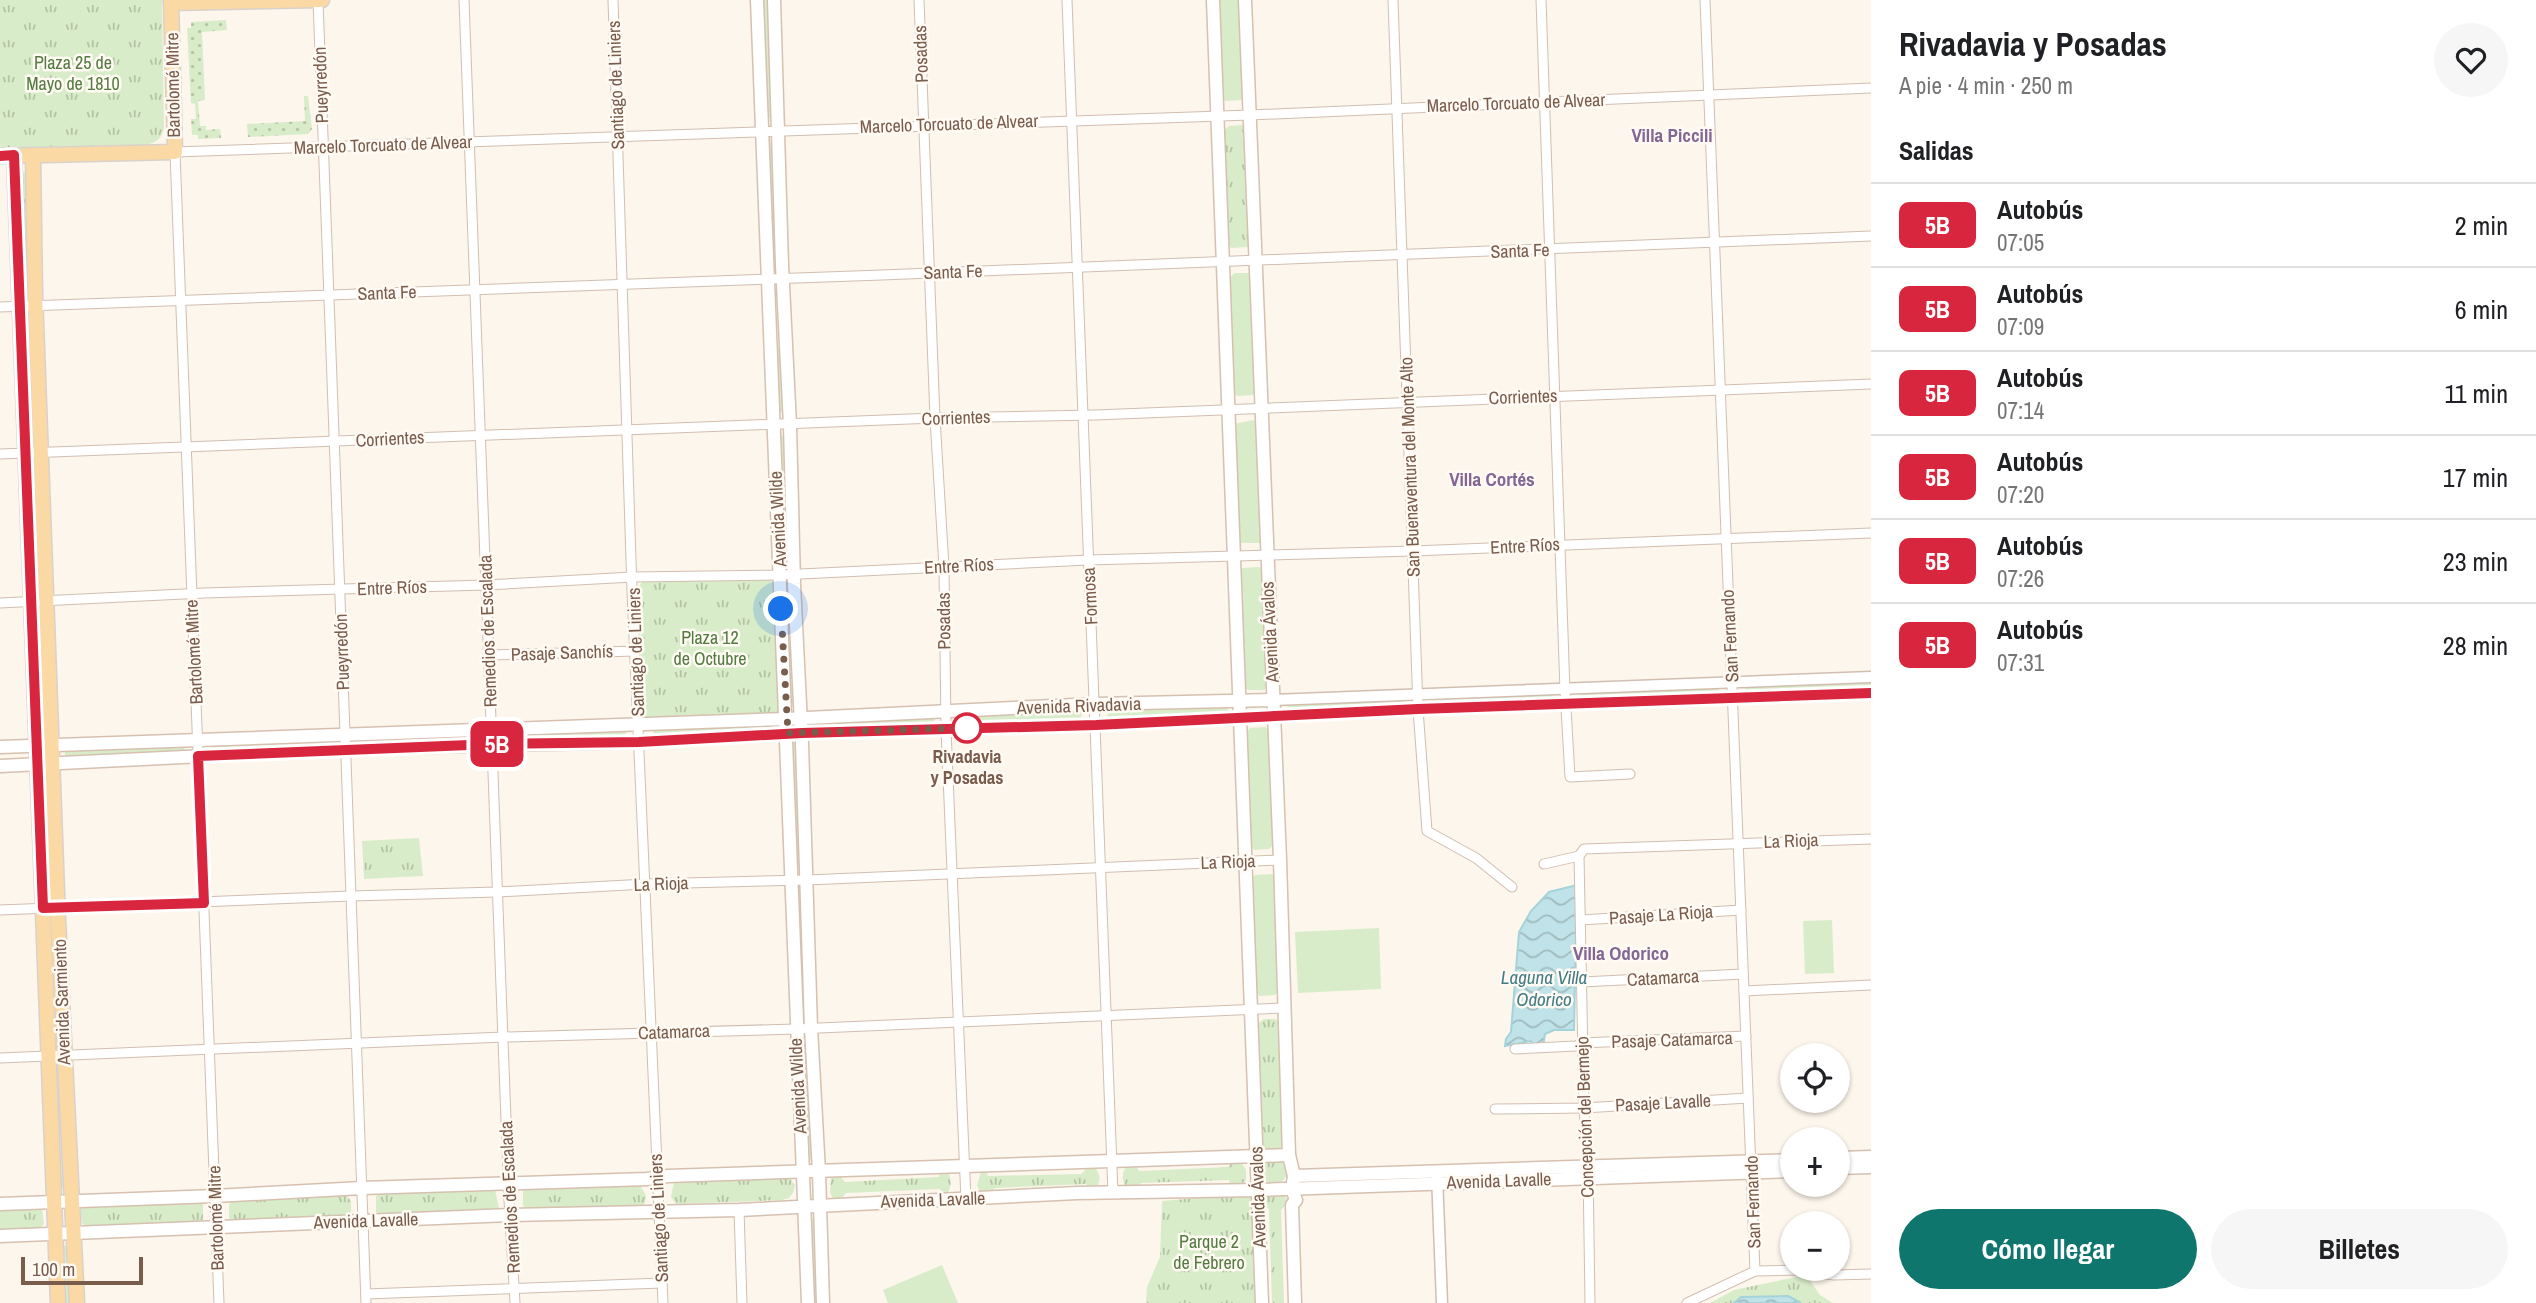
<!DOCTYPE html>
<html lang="es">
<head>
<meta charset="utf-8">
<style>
	:root { --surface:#fff; --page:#f6f6f6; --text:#202124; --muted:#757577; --line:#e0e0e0; --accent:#0f766e }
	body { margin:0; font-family:"Archivo Narrow",sans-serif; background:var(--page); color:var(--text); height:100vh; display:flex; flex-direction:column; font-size:26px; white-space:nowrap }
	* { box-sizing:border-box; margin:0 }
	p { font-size:23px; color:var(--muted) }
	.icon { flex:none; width:38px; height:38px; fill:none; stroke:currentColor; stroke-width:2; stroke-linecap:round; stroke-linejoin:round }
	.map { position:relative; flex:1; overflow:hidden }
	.side { display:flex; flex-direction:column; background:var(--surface); width:665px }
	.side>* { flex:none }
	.badge { padding:0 14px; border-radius:10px; font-size:24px; line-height:46px }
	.controls { position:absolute; left:1780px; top:1043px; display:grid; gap:14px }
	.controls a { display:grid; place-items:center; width:70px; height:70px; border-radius:50%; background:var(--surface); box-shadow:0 2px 5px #0004; font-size:35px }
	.scale { position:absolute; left:21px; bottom:18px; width:122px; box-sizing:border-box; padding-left:7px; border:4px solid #7a5c4d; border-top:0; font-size:19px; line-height:24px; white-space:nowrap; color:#7a5c4d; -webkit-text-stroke:5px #fffaf3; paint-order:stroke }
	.you { position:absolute; width:35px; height:35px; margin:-18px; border:5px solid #fff; border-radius:50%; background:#1a73e8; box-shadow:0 0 0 10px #1a73e833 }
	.map>.badge { position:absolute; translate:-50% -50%; box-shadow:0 0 0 4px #fff }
	h2 { padding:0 28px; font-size:26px; line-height:63px }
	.round { display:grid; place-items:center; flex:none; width:74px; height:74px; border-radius:37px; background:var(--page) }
	.head { display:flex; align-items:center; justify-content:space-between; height:119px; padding:0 28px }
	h1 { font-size:33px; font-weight:700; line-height:52px }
	.action { display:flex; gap:14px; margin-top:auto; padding:14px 28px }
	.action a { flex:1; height:80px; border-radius:42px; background:var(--accent); color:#fff; font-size:28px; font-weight:700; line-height:80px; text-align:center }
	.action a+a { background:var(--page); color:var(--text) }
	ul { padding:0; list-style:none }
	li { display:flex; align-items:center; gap:21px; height:84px; padding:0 28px; border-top:2px solid var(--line) }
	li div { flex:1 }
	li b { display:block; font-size:26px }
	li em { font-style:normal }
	li .badge { min-width:77px; font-weight:700; text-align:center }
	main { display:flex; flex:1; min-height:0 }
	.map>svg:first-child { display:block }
	.grass { fill:#d8ecc9 }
	.park { fill:url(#park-tufts) }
	.garden { fill:url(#garden-dots) }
	.water { fill:url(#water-waves); stroke:#a5d3da; stroke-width:2 }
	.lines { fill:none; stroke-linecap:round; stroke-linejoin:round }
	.minor-casing { stroke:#d1beb0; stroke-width:11 }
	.tertiary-casing { stroke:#d1beb0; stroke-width:13 }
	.secondary-casing { stroke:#d6c0b0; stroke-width:15 }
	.primary-casing { stroke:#dad1cd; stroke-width:17 }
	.minor { stroke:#fff; stroke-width:9 }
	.tertiary { stroke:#fff; stroke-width:10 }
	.secondary { stroke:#fff; stroke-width:12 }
	.primary { stroke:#fbd9a5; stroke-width:14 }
	.line-casing { stroke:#fff; stroke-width:16 }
	.line { stroke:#d7263d; stroke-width:10 }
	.walk { stroke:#7a5c4d; stroke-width:7; stroke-dasharray:0 12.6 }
	.stop-dot { fill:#fff; stroke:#d7263d; stroke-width:3.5 }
	.labels { text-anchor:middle; stroke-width:5; stroke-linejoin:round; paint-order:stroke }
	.street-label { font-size:18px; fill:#7a5c4d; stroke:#fffaf3 }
	.park-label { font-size:18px; fill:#537a41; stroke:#fffaf3 }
	.stop-label { font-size:18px; font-weight:bold; fill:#7a5c4d; stroke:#fffaf3 }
	.neighbourhood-label { font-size:19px; font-weight:bold; fill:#846695; stroke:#fffaf3 }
	.water-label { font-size:19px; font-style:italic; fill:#437c86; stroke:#fffaf3 }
</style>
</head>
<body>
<main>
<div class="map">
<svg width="1871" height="1303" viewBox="0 0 1871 1303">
	<defs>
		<pattern id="park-tufts" width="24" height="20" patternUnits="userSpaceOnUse" patternTransform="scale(1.75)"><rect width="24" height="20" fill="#d8ecc9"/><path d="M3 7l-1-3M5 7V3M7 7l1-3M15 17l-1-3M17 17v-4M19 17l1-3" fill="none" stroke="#b4c2a5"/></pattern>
		<pattern id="garden-dots" width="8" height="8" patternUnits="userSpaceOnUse" patternTransform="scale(1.75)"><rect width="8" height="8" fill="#d8ecc9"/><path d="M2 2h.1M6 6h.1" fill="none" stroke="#b4c2a5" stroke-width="1.8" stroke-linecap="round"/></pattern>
		<pattern id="water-waves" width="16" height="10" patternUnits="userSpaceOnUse" patternTransform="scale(1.75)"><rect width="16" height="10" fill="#bfe3e8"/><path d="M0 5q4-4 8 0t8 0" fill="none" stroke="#a0bbbe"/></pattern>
	</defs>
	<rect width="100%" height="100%" fill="#fdf6ec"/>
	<!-- grass -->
	<g class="grass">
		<polygon points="761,0 769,0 773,117 769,118 766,116"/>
		<polygon points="1218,0 1242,0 1246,95 1242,100 1225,101 1221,96"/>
		<polygon points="769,143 773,143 778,264 773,265 767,145"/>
		<polygon points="1235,273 1249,273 1254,277 1258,389 1253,395 1238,396 1232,392 1228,279"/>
		<polygon points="785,347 785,411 780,413 776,411 774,348"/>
		<polygon points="1253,420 1259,423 1262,538 1260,543 1240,543 1237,539 1234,424"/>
		<polygon points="780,436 785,437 789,559 784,558"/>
		<polygon points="1259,567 1263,571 1268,686 1264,690 1248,690 1244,687 1238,575 1242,568"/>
		<polygon points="786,585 790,585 795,706 791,707 784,588"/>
		<polygon points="1871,682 1871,689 1745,692 1745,686"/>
		<polygon points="1719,688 1719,694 1579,698 1580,693"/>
		<polygon points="1552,694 1554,699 1434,706 1433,699"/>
		<polygon points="1406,699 1405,706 1288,712 1287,703"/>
		<polygon points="1226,706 1228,709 1226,714 1107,716 1109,712"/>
		<polygon points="1082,712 1081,718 960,721 960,717"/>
		<polygon points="933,716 935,719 932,724 814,728 812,723"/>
		<polygon points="775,725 773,730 654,734 653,729"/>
		<polygon points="1265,727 1270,731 1275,844 1269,849 1254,850 1249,844 1245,734 1250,728"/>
		<polygon points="627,731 625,735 508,739 506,735"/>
		<polygon points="331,739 333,745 213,751 211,749 211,744"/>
		<polygon points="798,740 800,866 797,866 792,743"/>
		<polygon points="1272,874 1276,879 1279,989 1275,995 1260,996 1255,992 1252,878 1255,875"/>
		<polygon points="798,892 801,892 804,1011 801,1011"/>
		<polygon points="1832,920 1834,973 1805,974 1803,921"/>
		<polygon points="1379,928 1381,989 1298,993 1295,932"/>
		<polygon points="54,1067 60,1069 64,1188 58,1189"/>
		<polygon points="810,1219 814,1219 818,1303 814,1303"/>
		<polygon points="60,1245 68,1246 71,1303 61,1303"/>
		<polygon points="942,1265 958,1303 888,1303 883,1290"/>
	</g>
	<!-- park -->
	<g class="park">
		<path d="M 0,0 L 162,0 L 164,128 C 161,141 154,144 142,145 L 0,148 Z"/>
		<polygon points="1243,125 1247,129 1252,241 1248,247 1231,248 1226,242 1223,131 1229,126"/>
		<polygon points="21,172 26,173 30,293 25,293"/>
		<polygon points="773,579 777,583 781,711 777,715 647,720 643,717 639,586 643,581"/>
		<polygon points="184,746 185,751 68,757 65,755 65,751"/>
		<polygon points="419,838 423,876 364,879 362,841"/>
		<polygon points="1264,1019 1275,1019 1281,1023 1284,1145 1276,1151 1267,1151 1261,1143 1256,1025"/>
		<polygon points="802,1045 808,1045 813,1160 806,1160"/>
		<circle cx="1274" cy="1171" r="13"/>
		<path d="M 1234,1161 L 1241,1162 L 1246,1170 L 1246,1180 L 1241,1185 L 1230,1185 L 1229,1180 L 1141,1183 L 1135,1189 L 1125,1185 C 1121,1177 1123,1172 1127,1164 L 1135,1163 L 1139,1171 L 1228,1167 Z"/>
		<path d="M 1088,1167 L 1095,1167 C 1101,1176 1101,1181 1095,1190 L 1088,1190 L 1086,1184 L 995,1188 L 988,1194 L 981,1194 L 977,1185 L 981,1172 L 986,1171 L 988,1176 L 1081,1174 Z"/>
		<path d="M 940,1170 L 947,1170 C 952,1179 952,1185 947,1195 L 941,1195 L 940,1189 L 846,1193 L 841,1199 L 833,1199 L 830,1192 L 831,1176 L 840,1176 L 845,1182 L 939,1177 Z"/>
		<polygon points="787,1175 795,1185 793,1193 789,1198 782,1200 676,1204 671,1197 674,1182 681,1178"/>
		<polygon points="639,1183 646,1196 645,1203 639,1208 529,1210 523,1206 523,1189"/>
		<polygon points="495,1190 499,1208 490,1213 379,1217 376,1213 376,1196 384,1192"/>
		<polygon points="1266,1192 1285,1195 1288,1203 1281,1210 1284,1303 1272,1303 1269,1209 1262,1204 1261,1196"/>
		<polygon points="1253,1193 1260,1303 1146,1303 1147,1287 1160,1257 1162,1201"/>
		<polygon points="345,1194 351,1201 351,1214 346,1218 235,1223 229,1218 229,1204 235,1199"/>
		<polygon points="196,1199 203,1204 203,1222 89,1229 82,1223 80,1208 83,1205"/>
		<polygon points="0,1206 42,1208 44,1224 39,1230 0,1232"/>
		<polygon points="1806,1275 1820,1295 1833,1303 1710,1303 1734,1290"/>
	</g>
	<!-- garden -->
	<g class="garden">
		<polygon points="226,20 227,30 202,32 205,100 198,101 200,126 206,126 206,130 220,129 221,138 198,139 198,135 192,135 191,119 196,119 195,104 191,103 187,28 191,28 191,22"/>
		<polygon points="304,96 308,96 312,129 308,134 248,137 247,124 305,121"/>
	</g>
	<!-- water -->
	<g class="water">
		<polygon points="1577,885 1574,1030 1554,1030 1545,1034 1543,1046 1534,1046 1531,1041 1505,1046 1506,1039 1511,1032 1519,932 1531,911 1549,892"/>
		<polygon points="1788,1296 1801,1303 1734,1303 1741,1297"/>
	</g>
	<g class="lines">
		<!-- minor casing -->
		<g class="minor-casing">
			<g id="minor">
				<polyline points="318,0 366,1303"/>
				<polyline points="464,0 509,1200 515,1303"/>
				<polyline points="613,0 632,591 663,1303"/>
				<polyline points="919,0 935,418 944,567 946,729 966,1200"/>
				<polyline points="1067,0 1113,1193"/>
				<polyline points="1393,0 1418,709 1427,831 1476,858 1512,887"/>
				<polyline points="1541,0 1565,691 1570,777 1630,774"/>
				<polyline points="1705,0 1755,1271"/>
				<path d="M 0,307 C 624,283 1247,264 1871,236"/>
				<polyline points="0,454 935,418 1095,415 1871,384"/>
				<polyline points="0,603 204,593 486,585 633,577 780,575 1088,560 1413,551 1871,533"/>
				<polyline points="488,655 636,651"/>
				<polyline points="1544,864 1579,856"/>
				<polyline points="0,910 351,896 497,892 646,884 807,880 1280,860"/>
				<polyline points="1581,920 1741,910"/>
				<polyline points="1582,982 1743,974"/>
				<polyline points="1744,991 1871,985"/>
				<polyline points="1515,1049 1576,1046 1582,1043 1746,1036"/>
				<polyline points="0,1058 504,1037 796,1029 1283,1008"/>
				<polyline points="1495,1109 1584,1108 1748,1098"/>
				<polyline points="739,1210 742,1303"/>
				<polyline points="366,1294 662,1283"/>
				<polyline points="219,1303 175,152 1250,115 1871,88"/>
				<polyline points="1590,1303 1588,1168 1584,1108 1579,856 1584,849 1871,839"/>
				<polyline points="1687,1303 1755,1271 1798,1270 1834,1275 1871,1274"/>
			</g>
		</g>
		<!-- tertiary casing -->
		<g class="tertiary-casing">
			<g id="tertiary">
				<polyline points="1273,700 1871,677"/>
				<polyline points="1274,716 1566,703 1871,693"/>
				<polyline points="1437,1175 1442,1303"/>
			</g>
		</g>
		<!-- secondary casing -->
		<g class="secondary-casing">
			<g id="secondary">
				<polyline points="757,0 808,1303"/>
				<polyline points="774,0 782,265 790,425 794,584 802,744 811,1028 819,1172 823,1303"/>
				<polyline points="1213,0 1262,1303"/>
				<polyline points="1245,0 1280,860 1289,1155 1294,1176 1292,1189 1296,1200 1292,1205 1295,1303"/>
				<polyline points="0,747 786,719 1095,704 1273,700"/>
				<polyline points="0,766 345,749 639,742 802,733 1096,725 1274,716"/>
				<polyline points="1838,1158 1871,1157"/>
				<polyline points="1838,1168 1871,1167"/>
				<polyline points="1294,1176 1792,1160"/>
				<polyline points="0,1204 215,1196 362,1188 647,1179 668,1176 1289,1155"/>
				<polyline points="0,1236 511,1215 739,1210 1077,1193 1258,1190 1792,1171"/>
			</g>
		</g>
		<!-- primary casing -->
		<g class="primary-casing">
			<g id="primary">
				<polyline points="171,3 322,0"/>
				<polyline points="14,155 58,1303"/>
				<polyline points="33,155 35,295 58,919 77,1303"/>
				<polyline points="0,156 175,152 171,0"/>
			</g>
		</g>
		<!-- minor -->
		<use href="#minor" class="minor"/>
		<!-- tertiary -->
		<use href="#tertiary" class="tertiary"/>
		<!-- secondary -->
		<use href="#secondary" class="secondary"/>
		<!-- primary -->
		<use href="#primary" class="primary"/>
	</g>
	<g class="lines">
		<!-- line casing -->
		<g class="line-casing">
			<polyline id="line" points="0,156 14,155 43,908 204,903 198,756 494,744 639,742 802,733 1096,725 1418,709 1871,693"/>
		</g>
		<!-- line -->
		<use href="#line" class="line"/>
		<!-- walk -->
		<polyline class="walk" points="781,609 788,733 967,728"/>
	</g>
	<!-- markers -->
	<circle class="stop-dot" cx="967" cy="728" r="14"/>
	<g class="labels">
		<!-- street labels -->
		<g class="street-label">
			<text transform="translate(921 54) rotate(-92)" y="6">Posadas</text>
			<text transform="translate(173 85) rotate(-91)" y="6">Bartolomé Mitre</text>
			<text transform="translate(321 85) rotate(-92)" y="6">Pueyrredón</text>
			<text transform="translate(616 85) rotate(-92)" y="6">Santiago de Liniers</text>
			<text transform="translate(1516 103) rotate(-2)" y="6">Marcelo Torcuato de Alvear</text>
			<text transform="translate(949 124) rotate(-2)" y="6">Marcelo Torcuato de Alvear</text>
			<text transform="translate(383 145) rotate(-2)" y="6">Marcelo Torcuato de Alvear</text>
			<text transform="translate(1520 251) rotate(-2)" y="6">Santa Fe</text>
			<text transform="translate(953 272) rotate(-2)" y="6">Santa Fe</text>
			<text transform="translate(387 293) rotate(-2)" y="6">Santa Fe</text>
			<text transform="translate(1523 397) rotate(-2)" y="6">Corrientes</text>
			<text transform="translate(956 418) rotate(-2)" y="6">Corrientes</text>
			<text transform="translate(390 439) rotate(-3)" y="6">Corrientes</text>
			<text transform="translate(1410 467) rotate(-92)" y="6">San Buenaventura del Monte Alto</text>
			<text transform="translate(778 519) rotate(-93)" y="6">Avenida Wilde</text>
			<text transform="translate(1525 546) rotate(-3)" y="6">Entre Ríos</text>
			<text transform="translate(959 566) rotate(-3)" y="6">Entre Ríos</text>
			<text transform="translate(392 588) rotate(-2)" y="6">Entre Ríos</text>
			<text transform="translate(1090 596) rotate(-93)" y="6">Formosa</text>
			<text transform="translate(944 621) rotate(-91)" y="6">Posadas</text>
			<text transform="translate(488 631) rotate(-92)" y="6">Remedios de Escalada</text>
			<text transform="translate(1270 632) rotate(-93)" y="6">Avenida Ávalos</text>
			<text transform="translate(1730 636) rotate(-93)" y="6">San Fernando</text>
			<text transform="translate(194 652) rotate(-93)" y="6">Bartolomé Mitre</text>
			<text transform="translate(342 652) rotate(-92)" y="6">Pueyrredón</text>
			<text transform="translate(636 652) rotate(-92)" y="6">Santiago de Liniers</text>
			<text transform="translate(562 653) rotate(-2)" y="6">Pasaje Sanchís</text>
			<text transform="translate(1079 706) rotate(-2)" y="6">Avenida Rivadavia</text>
			<text transform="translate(1791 841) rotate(-2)" y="6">La Rioja</text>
			<text transform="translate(1228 862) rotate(-2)" y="6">La Rioja</text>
			<text transform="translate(661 884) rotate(-2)" y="6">La Rioja</text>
			<text transform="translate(1661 915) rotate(-4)" y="6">Pasaje La Rioja</text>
			<text transform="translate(1663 978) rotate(-3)" y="6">Catamarca</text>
			<text transform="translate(62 1002) rotate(-92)" y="6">Avenida Sarmiento</text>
			<text transform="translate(674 1032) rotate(-2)" y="6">Catamarca</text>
			<text transform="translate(1672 1040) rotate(-2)" y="6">Pasaje Catamarca</text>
			<text transform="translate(798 1086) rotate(-93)" y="6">Avenida Wilde</text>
			<text transform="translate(1663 1103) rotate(-3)" y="6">Pasaje Lavalle</text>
			<text transform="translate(1585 1117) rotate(-92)" y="6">Concepción del Bermejo</text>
			<text transform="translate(1499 1181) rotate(-2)" y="6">Avenida Lavalle</text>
			<text transform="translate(510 1197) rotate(-93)" y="6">Remedios de Escalada</text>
			<text transform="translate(1258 1197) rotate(-92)" y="6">Avenida Ávalos</text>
			<text transform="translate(933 1200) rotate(-2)" y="6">Avenida Lavalle</text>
			<text transform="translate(1753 1202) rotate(-92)" y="6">San Fernando</text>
			<text transform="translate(216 1218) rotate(-92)" y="6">Bartolomé Mitre</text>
			<text transform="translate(659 1218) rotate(-93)" y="6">Santiago de Liniers</text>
			<text transform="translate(366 1221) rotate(-2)" y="6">Avenida Lavalle</text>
		</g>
		<!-- park labels -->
		<g class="park-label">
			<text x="73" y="69">Plaza 25 de<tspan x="73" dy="21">Mayo de 1810</tspan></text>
			<text x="710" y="644">Plaza 12<tspan x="710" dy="21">de Octubre</tspan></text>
			<text x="1209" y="1248">Parque 2<tspan x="1209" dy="21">de Febrero</tspan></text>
		</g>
		<!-- stop labels -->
		<g class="stop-label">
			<text x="967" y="763">Rivadavia<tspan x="967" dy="21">y Posadas</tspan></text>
		</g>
		<!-- neighbourhood labels -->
		<g class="neighbourhood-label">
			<text x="1672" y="142">Villa Piccili</text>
			<text x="1492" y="486">Villa Cortés</text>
			<text x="1621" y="960">Villa Odorico</text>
		</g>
		<!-- water labels -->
		<g class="water-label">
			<text x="1544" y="984">Laguna Villa<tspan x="1544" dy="22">Odorico</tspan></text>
		</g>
	</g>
</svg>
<div class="controls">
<a><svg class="icon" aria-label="locate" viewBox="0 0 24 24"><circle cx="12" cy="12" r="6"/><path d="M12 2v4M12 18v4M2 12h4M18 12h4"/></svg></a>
<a>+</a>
<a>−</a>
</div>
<div class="scale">100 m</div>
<div class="you" style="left:781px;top:609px"></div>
<b class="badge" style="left:497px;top:744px;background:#d7263d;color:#fff">5B</b>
</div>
<section class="side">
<div class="head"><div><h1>Rivadavia y Posadas</h1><p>A pie · 4 min · 250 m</p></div><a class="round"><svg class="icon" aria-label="heart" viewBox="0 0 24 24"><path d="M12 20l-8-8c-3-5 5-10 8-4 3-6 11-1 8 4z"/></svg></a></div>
<h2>Salidas</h2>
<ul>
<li><span class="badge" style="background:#d7263d;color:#fff">5B</span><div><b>Autobús</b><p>07:05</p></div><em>2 min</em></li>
<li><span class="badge" style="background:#d7263d;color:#fff">5B</span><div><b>Autobús</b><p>07:09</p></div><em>6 min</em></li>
<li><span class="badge" style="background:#d7263d;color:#fff">5B</span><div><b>Autobús</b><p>07:14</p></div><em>11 min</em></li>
<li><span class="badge" style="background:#d7263d;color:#fff">5B</span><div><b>Autobús</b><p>07:20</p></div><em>17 min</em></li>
<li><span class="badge" style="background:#d7263d;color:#fff">5B</span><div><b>Autobús</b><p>07:26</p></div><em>23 min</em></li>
<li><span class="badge" style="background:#d7263d;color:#fff">5B</span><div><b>Autobús</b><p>07:31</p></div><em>28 min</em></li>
</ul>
<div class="action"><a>Cómo llegar</a><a>Billetes</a></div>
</section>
</main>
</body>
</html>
